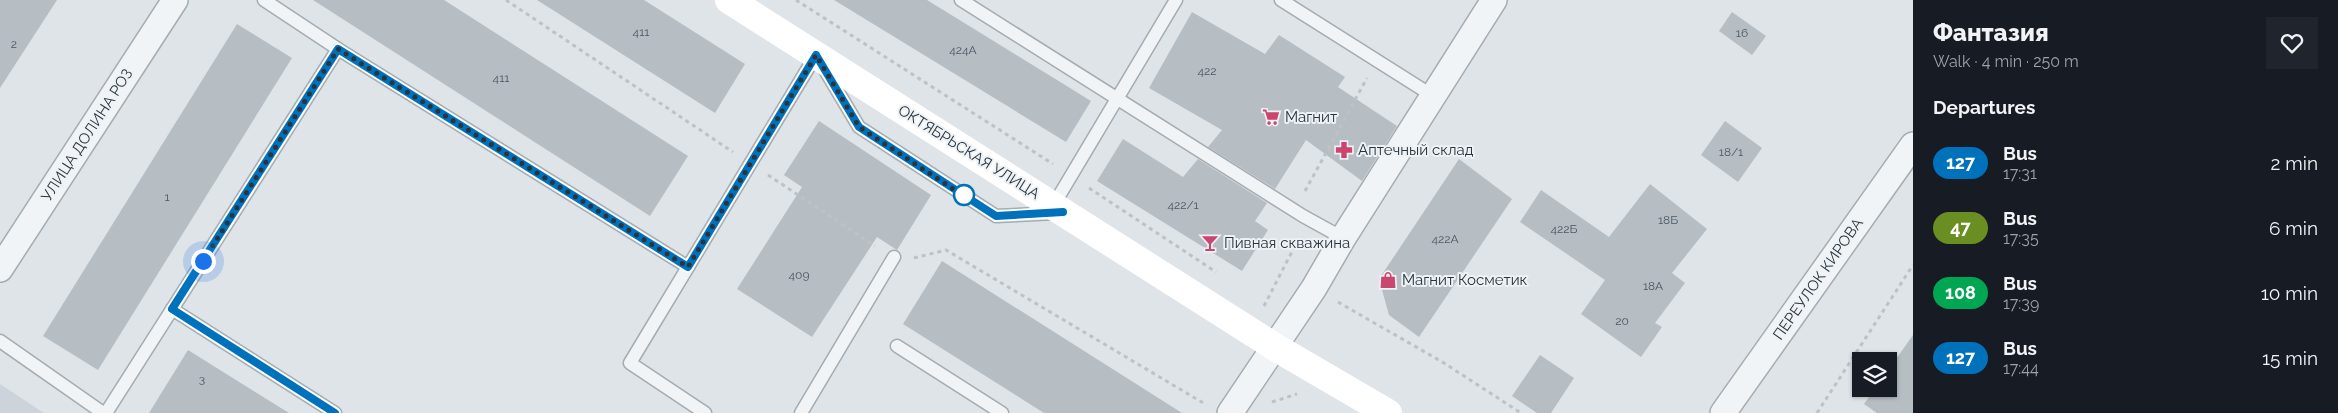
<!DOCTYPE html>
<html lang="en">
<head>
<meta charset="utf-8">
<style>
	:root { --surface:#171b24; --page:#20242c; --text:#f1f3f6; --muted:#9ea1a6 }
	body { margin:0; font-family:Raleway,sans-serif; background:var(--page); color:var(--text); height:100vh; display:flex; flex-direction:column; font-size:19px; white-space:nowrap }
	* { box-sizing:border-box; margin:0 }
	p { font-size:16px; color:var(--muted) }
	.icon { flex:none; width:28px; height:28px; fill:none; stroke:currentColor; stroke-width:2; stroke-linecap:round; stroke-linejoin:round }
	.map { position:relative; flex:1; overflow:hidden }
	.side { display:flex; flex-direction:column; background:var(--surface); width:425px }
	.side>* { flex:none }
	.badge { padding:0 10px; border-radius:16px; font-size:18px; line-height:32px }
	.buttons { position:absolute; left:1852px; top:352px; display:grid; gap:10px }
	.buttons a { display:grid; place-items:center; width:45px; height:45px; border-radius:0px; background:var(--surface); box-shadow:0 1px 4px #0004; font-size:25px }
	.you { position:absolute; width:25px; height:25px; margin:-12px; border:4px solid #fff; border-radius:50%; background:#1a73e8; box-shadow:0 0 0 8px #1a73e833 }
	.map>.badge { position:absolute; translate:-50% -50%; box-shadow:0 0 0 2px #fff }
	h2 { padding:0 20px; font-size:19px; line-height:45px }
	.round { display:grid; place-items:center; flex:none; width:52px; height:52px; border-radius:0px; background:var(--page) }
	.overview { display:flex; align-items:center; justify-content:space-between; height:85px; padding:0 20px }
	h1 { font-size:24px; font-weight:800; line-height:38px }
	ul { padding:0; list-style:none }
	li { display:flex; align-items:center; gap:15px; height:65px; padding:0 20px }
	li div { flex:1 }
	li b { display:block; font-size:19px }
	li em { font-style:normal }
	li .badge { min-width:55px; font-weight:700; text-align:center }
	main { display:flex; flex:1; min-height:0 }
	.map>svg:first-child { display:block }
	.built { fill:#cdd3da }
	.building { fill:#b6bec4 }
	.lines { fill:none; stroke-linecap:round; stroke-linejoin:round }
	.service-casing { stroke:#a4acb2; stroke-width:15 }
	.minor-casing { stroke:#a4acb2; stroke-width:28 }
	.path { stroke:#bdc2c6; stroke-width:3; stroke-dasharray:4 4; stroke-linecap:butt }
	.service { stroke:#f1f4f6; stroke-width:12 }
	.minor { stroke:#f1f4f6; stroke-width:25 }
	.secondary { stroke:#fff; stroke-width:28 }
	.line-casing { stroke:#fff; stroke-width:11 }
	.line { stroke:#0072bc; stroke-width:8 }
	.walk { stroke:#28343f; stroke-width:5; stroke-dasharray:0 9 }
	.stop-dot { fill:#fff; stroke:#0072bc; stroke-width:2.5 }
	.labels { text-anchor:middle; stroke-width:4; stroke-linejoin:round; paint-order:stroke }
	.number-label { font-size:12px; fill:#4c5660 }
	.poi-label { font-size:15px; fill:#28343f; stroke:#eef2f5; text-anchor:start }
	.street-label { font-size:15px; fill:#28343f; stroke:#eef2f5 }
</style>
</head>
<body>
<main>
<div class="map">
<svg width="1913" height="413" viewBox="0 0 1913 413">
	<rect width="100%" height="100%" fill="#dfe4e8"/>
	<!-- built -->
	<polygon class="built" points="0,384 44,413 0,413"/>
	<!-- building -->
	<g class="building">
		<polygon points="0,0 57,0 0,88"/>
		<polygon points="313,0 444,0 688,156 650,216"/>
		<polygon points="537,0 644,0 745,64 715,113"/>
		<polygon points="834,0 927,0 1091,101 1066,142"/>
		<polygon points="1192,12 1265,54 1279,35 1345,77 1338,87 1397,126 1362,181 1306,140 1275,189 1208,147 1222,130 1149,88"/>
		<polygon points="1732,12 1766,36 1752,55 1719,31"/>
		<polygon points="237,24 292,58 98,370 43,336"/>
		<polygon points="819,121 931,195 897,250 877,237 812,337 737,289 802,187 784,175"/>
		<polygon points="1725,121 1762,148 1738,182 1701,155"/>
		<polygon points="1123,139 1183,177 1198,159 1267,203 1255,221 1268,230 1242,271 1097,181"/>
		<polygon points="1459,159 1512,199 1419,337 1389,315 1379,279"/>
		<polygon points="1650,184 1707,229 1672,273 1685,283 1655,323 1662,327 1641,357 1581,314 1605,280 1520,222 1541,190 1609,237"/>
		<polygon points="942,261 1182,413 1044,413 903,324"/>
		<polygon points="1913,335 1913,413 1877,413 1864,404 1875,389 1889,389 1889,369"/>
		<polygon points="188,350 289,413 149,413"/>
		<polygon points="1540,355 1574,378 1551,413 1537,413 1512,396"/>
	</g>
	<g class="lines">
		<!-- service casing -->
		<g class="service-casing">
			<g id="service">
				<polyline points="264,0 338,49 688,267"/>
				<polyline points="961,0 1303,216 1343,238"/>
				<polyline points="1281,0 1433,96"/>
				<polyline points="1053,206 1176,0"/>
				<polyline points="172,309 335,413"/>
				<polyline points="0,341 103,413"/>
				<polyline points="897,346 1002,413"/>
				<polyline points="106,413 338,49"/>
				<polyline points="705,413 630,363 816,55 859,127 996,216 1056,213"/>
				<polyline points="801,413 894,257"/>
			</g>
		</g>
		<!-- minor casing -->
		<g class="minor-casing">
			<g id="minor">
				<polyline points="0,269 175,0"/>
				<polyline points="1230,413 1314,288 1343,238 1494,0"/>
				<polyline points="1723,413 1913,145"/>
			</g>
		</g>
		<!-- path -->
		<g class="path">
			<polyline points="506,0 733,152"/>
			<polyline points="796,0 1053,164"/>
			<polyline points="768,175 875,246"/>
			<polyline points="1089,188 1216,272"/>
			<polyline points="1305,191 1367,78"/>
			<polyline points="914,258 946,250 1205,404"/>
			<polyline points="1338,302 1444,363 1521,413"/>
			<polyline points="1264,306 1299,238"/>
			<polyline points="1272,402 1297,394"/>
			<polyline points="1817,413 1913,265"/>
		</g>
		<!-- service -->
		<use href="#service" class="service"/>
		<!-- minor -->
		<use href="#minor" class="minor"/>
		<!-- secondary -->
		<polyline class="secondary" points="729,0 1275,347 1388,413"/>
	</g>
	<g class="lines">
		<!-- line casing -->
		<g class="line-casing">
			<polyline id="line" points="335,413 172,309 338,49 688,267 816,55 859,127 982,207 996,216 1063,212"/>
		</g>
		<!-- line -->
		<use href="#line" class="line"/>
		<!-- walk -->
		<polyline class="walk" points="203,261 338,49 688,267 816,55 859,127 967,198 964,195"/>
	</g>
	<!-- icons -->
	<defs>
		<g id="supermarket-bare" transform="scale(1.35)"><path d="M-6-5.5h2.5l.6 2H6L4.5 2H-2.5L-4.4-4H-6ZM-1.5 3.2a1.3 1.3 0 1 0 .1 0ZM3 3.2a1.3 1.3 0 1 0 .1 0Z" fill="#cb466e" stroke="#eef2f5" stroke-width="2.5" paint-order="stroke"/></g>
		<g id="pharmacy-bare" transform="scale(1.35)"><path d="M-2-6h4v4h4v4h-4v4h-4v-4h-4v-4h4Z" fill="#cb466e" stroke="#eef2f5" stroke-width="2.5" paint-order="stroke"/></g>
		<g id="bar-bare" transform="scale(1.35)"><path d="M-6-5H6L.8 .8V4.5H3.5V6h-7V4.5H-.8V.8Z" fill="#cb466e" stroke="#eef2f5" stroke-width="2.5" paint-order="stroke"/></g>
		<g id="shop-bare" transform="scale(1.35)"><path d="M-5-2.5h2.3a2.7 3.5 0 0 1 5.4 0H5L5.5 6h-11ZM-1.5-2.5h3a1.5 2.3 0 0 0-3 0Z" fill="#cb466e" stroke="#eef2f5" stroke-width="2.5" paint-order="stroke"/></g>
	</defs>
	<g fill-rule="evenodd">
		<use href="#supermarket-bare" x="1271" y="117"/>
		<use href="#pharmacy-bare" x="1344" y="150"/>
		<use href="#bar-bare" x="1210" y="243"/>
		<use href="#shop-bare" x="1388" y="280"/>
	</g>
	<!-- markers -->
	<circle class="stop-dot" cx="964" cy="195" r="10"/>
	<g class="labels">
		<!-- number labels -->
		<g class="number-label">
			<text x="641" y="36">411</text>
			<text x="1742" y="37">16</text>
			<text x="14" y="48">2</text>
			<text x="963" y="54">424А</text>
			<text x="1207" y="75">422</text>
			<text x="501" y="82">411</text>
			<text x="1731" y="156">18/1</text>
			<text x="167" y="201">1</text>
			<text x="1183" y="209">422/1</text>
			<text x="1668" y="224">18Б</text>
			<text x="1564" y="233">422Б</text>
			<text x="1445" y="243">422А</text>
			<text x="799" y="279">409</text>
			<text x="1653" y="290">18А</text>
			<text x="1622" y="325">20</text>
			<text x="202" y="383">3</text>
		</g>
		<!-- poi labels -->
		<g class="poi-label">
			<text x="1285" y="122">Магнит</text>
			<text x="1358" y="155">Аптечный склад</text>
			<text x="1224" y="248">Пивная скважина</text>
			<text x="1402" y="285">Магнит Косметик</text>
		</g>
		<!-- street labels -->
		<g class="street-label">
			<text transform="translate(87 135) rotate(-57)" y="5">УЛИЦА ДОЛИНА РОЗ</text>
			<text transform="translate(969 152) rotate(32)" y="5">ОКТЯБРЬСКАЯ УЛИЦА</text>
			<text transform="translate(1818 279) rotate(-55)" y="5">ПЕРЕУЛОК КИРОВА</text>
		</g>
	</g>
</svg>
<div class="buttons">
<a><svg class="icon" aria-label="layers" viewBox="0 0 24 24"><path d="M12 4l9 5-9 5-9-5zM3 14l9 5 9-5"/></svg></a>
</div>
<div class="you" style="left:203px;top:261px"></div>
</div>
<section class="side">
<div class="overview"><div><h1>Фантазия</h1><p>Walk · 4 min · 250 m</p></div><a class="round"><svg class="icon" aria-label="heart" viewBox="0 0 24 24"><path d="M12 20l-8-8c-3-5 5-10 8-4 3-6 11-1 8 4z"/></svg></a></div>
<h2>Departures</h2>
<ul>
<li><span class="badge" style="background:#0072bc;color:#fff">127</span><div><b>Bus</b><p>17:31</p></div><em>2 min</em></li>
<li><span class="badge" style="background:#6b8e23;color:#fff">47</span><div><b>Bus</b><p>17:35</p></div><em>6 min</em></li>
<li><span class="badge" style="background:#00a651;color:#fff">108</span><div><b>Bus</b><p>17:39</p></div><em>10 min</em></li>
<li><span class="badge" style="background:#0072bc;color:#fff">127</span><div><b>Bus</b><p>17:44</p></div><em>15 min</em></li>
</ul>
</section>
</main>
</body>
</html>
